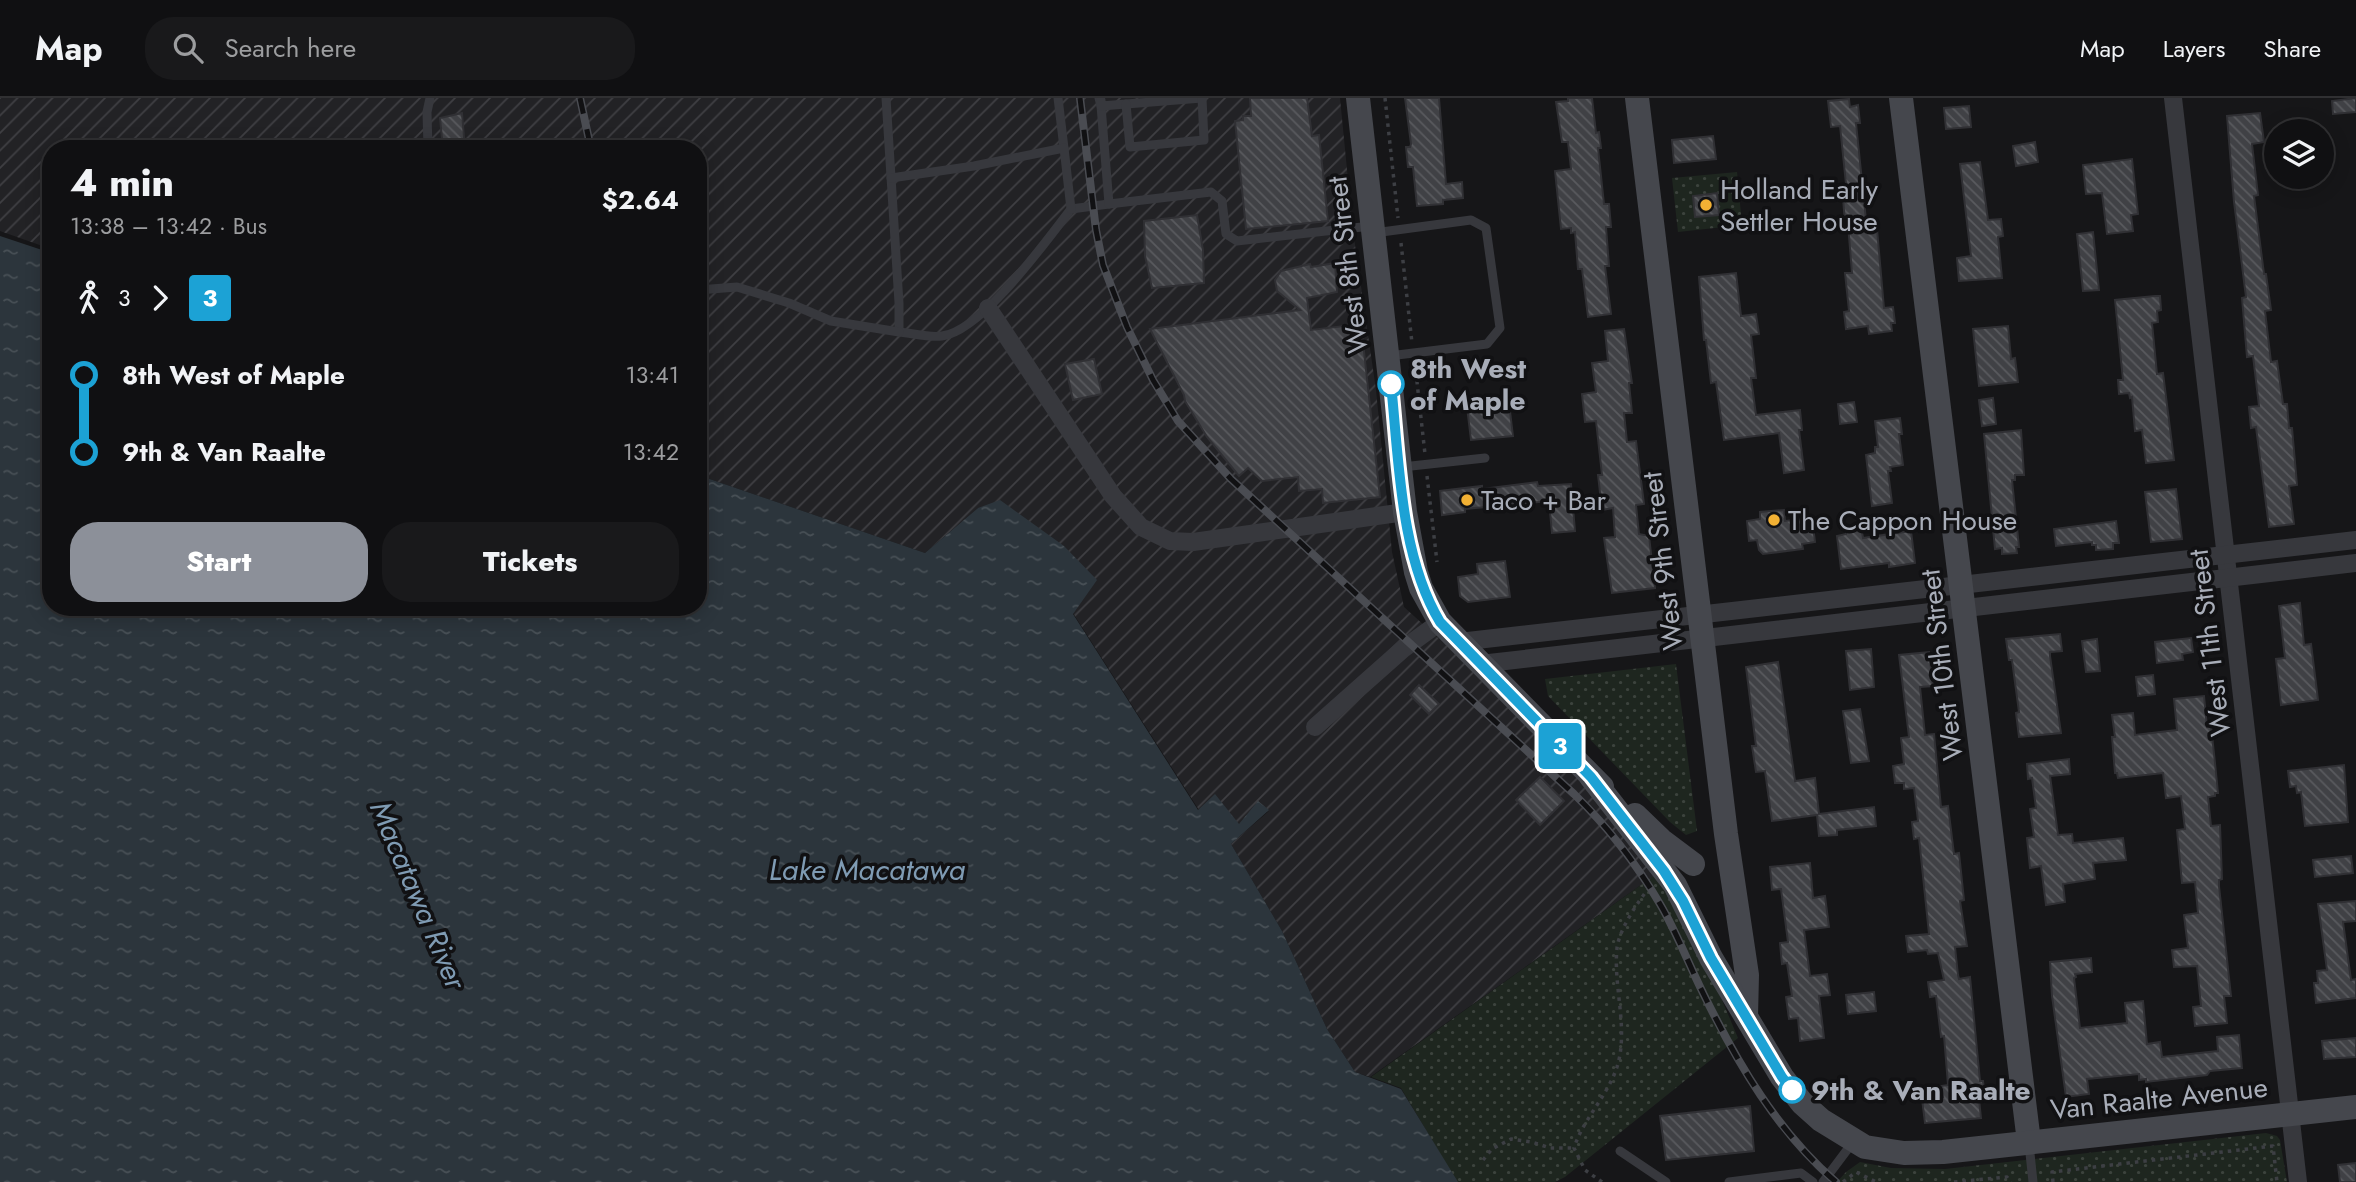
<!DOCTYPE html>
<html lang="en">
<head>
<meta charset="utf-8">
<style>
	:root { --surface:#101012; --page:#19191b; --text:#f1f3f6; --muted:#9c9d9f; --line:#303032; --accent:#8c9099 }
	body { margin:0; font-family:Jost,sans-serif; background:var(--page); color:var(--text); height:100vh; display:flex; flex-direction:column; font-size:26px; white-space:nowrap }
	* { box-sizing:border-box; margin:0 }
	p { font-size:23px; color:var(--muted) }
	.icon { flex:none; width:38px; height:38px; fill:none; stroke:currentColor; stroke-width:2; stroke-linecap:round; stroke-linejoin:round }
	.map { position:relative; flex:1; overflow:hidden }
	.side { position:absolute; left:42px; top:42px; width:665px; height:476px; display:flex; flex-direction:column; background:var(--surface); border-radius:28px; box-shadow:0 4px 18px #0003,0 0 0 2px var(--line) }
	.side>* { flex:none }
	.badge { padding:0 14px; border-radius:5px; font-size:24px; line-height:46px }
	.tools { position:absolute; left:2264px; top:21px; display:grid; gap:14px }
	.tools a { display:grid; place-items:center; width:70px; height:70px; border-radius:50%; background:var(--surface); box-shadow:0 4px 18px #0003,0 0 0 2px var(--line); font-size:35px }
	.map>.badge { position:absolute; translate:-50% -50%; box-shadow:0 0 0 4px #fff }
	.legs { display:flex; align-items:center; gap:10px; height:77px; padding:0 28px; font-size:23px }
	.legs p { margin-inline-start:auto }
	.headline { display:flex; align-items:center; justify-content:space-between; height:119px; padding:0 28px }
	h1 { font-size:38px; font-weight:800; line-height:52px }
	.button { display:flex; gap:14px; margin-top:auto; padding:14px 28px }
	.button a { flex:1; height:80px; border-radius:28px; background:var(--accent); color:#fff; font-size:28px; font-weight:800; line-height:80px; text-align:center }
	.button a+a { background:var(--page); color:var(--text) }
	ul { padding:0 28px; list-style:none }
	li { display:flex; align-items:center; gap:24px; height:77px; font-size:26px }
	li i { display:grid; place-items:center; width:10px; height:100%; margin:0 9px; background:currentColor }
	li i::after { content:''; width:18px; height:18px; margin:-9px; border:5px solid; border-radius:50%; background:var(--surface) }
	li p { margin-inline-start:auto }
	li:first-child i { background:linear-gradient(#0000 50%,currentColor 0) }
	li:last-child i { background:linear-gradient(currentColor 50%,#0000 0) }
	header { display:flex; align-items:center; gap:42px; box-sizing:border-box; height:98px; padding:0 35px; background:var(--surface); border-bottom:2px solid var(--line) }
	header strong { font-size:33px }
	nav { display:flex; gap:38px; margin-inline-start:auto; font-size:24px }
	.search { width:490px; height:63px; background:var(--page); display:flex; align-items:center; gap:18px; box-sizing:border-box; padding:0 24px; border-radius:28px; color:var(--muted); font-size:26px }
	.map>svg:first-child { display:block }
	.industrial { fill:url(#industrial-furrows) }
	.grass { fill:url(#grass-dots) }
	.water { fill:url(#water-ripples) }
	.building { fill:url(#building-back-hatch); stroke:#303034; stroke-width:2 }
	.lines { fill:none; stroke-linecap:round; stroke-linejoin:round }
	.path { stroke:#3d3f44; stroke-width:3.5; stroke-dasharray:3.5 5; stroke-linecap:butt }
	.lane { stroke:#37383d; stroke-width:9 }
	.street { stroke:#37383d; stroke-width:18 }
	.secondary { stroke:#45474d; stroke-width:24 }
	.rail-casing { stroke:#4a4c52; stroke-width:8 }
	.rail { stroke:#111113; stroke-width:5; stroke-dasharray:16; stroke-linecap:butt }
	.line-1-casing { stroke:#fff; stroke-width:16 }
	.line-1 { stroke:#1ca2d5; stroke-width:10 }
	.poi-dot { fill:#f2b134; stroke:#111113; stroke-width:2.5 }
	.stop-1-dot { fill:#fff; stroke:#1ca2d5; stroke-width:3.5 }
	.labels { text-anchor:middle; stroke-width:7; stroke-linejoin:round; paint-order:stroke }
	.poi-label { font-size:28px; fill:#a8adb8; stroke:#111113; text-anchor:start }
	.street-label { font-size:28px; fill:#a8adb8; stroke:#111113 }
	.stop-label { font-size:28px; font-weight:bold; fill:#a8adb8; stroke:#111113; text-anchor:start }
	.water-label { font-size:30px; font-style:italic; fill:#7f9bb3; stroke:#111113 }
</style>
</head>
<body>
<header>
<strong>Map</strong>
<div class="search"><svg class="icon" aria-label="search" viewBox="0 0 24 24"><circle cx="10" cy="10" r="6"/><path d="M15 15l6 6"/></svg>Search here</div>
<nav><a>Map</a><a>Layers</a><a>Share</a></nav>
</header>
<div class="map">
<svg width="2356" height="1084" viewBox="0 0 2356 1084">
	<defs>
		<pattern id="industrial-furrows" width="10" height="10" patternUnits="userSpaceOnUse" patternTransform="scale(1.75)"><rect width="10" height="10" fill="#222225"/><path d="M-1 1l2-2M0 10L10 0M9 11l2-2" fill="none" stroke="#3f3f43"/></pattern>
		<pattern id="grass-dots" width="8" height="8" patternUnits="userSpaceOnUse" patternTransform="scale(1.75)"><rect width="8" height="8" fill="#1e261f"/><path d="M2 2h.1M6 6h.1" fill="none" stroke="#3c433d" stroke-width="1.8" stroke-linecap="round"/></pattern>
		<pattern id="water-ripples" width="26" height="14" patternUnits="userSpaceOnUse" patternTransform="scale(1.75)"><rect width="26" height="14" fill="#2c353c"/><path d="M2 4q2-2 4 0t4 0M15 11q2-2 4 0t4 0" fill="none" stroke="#485056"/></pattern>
		<pattern id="building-back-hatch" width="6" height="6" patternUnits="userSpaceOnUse" patternTransform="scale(1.75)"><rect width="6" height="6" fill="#404145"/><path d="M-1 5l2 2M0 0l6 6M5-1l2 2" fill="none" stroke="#595a5e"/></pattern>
	</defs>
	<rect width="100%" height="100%" fill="#161618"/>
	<!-- industrial -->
	<polygon class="industrial" points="0,0 1340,0 1353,133 1376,292 1392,454 1404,509 1447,548 1605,708 1655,777 1370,979 1355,974 1327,931 1282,833 1231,746 1269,713 1239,726 1199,712 1073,515 978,410 925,455 698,377 698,51 51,51 51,151 0,133"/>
	<!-- grass -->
	<g class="grass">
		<polygon points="1737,74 1742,127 1678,134 1672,80"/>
		<polygon points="1676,566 1697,733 1686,737 1670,724 1548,598 1545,581"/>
		<path d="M 1655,777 C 1692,830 1713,880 1738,940 L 1565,1079 L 1555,1084 L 1457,1084 L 1401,990 L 1371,979 Z"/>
		<polygon points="2266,1035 2277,1038 2280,1042 2287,1084 1837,1084 1846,1074 1860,1064 1891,1070 1945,1071"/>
	</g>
	<!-- water -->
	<polygon class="water" points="0,138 51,155 51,509 698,509 698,377 925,455 978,410 1000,402 1064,448 1097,482 1073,516 1198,712 1215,696 1239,726 1258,703 1269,712 1231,746 1282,833 1327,931 1355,974 1401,991 1458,1084 0,1084"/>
	<!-- building -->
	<g class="building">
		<polygon points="1250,0 1307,0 1312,38 1319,37 1328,123 1246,131 1235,23 1243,22 1243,18 1251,18"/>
		<polygon points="1405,0 1439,0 1446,86 1462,84 1463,100 1443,102 1443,106 1417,108 1413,69 1408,69 1406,49 1410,49 1411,46"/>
		<polygon points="1568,0 1592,0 1596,35 1599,34 1601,50 1598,50 1604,106 1609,106 1611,129 1606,129 1609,168 1605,168 1611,216 1588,219 1582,171 1578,171 1575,134 1571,135 1571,130 1561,131 1555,73 1571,71 1568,44 1562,44 1556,4 1568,3"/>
		<polygon points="2356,0 2356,14 2333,16 2332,3"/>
		<polygon points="1849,1 1850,9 1858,7 1860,25 1856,25 1867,132 1877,131 1884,210 1893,209 1895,225 1891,225 1892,233 1869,236 1868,228 1846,231 1844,214 1849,213 1845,175 1852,175 1848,126 1845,126 1842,86 1846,86 1840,28 1831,29 1828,3"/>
		<polygon points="1969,8 1971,29 1946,31 1944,10"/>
		<polygon points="462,15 465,51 443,51 440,20"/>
		<polygon points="2260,15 2264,44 2252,46 2258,97 2254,98 2264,176 2266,176 2271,212 2265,213 2271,264 2277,263 2283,306 2287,306 2289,330 2292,330 2297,387 2289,388 2294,426 2269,429 2256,329 2251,330 2249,309 2259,308 2253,258 2247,259 2242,200 2246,199 2234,104 2227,18"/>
		<polygon points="1713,38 1716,61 1674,65 1672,42"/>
		<polygon points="2035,44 2038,64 2016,68 2013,48"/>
		<polygon points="2132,61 2138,116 2131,117 2133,133 2107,136 2102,95 2086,96 2083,67"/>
		<polygon points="1980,64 1988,122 2001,121 2003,138 1998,139 2002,180 1959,183 1957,160 1971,158 1960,66"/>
		<polygon points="1717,95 1719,117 1695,119 1693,98"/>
		<polygon points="1197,117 1203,152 1204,185 1152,190 1145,158 1144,123"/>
		<polygon points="2093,134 2099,192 2083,193 2077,136"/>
		<polygon points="1335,165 1337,194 1307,200 1311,232 1361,226 1380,399 1323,405 1322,391 1299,393 1298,379 1262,383 1248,370 1239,378 1207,339 1185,303 1184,297 1150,231 1300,212 1277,193 1275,182 1281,173 1310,166 1311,169"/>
		<polygon points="1736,175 1741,218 1756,216 1759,236 1751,237 1756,280 1751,280 1756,317 1800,312 1802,332 1799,332 1804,372 1784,375 1779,335 1724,342 1716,284 1711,285 1706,242 1704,242 1699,179"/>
		<polygon points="2155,198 2160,198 2161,212 2157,213 2158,224 2152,225 2157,276 2163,275 2174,362 2146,365 2142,332 2135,333 2132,299 2130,300 2129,295 2119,296 2118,282 2123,282 2115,202"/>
		<polygon points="2008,228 2011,261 2015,260 2018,284 1979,288 1973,231"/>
		<polygon points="1624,231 1632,285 1629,285 1632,315 1624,315 1627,344 1636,343 1644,406 1636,407 1639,436 1649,438 1655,490 1612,495 1604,440 1615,439 1613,410 1602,412 1598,377 1602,377 1596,323 1585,324 1582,296 1596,294 1592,265 1608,263 1605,233"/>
		<polygon points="1094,261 1102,296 1073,302 1065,266"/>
		<polygon points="1993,300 1996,326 1982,328 1979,302"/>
		<polygon points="1854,304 1857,324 1840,326 1838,306"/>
		<polygon points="1509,305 1513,338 1471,342 1467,309"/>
		<polygon points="1900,320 1902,336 1899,336 1903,367 1890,369 1891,373 1888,373 1892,405 1872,408 1866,357 1875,355 1875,349 1878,349 1875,323"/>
		<polygon points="2021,332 2024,377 2015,377 2015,382 2012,382 2019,449 2016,449 2017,455 2002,456 2002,450 1995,451 1984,336"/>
		<polygon points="1537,384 1538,388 1571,386 1575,433 1552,435 1549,403 1465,411 1465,414 1442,417 1440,393 1482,388 1482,391"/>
		<polygon points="2176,391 2182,441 2151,444 2145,394"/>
		<polygon points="1784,412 1785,423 1812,420 1815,444 1802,446 1803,451 1763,456 1759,452 1757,442 1749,443 1747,423 1760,421 1760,414"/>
		<polygon points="2116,423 2119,445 2113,445 2113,451 2096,452 2096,447 2092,447 2092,444 2056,448 2054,431"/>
		<polygon points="1861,428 1863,440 1911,433 1915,465 1889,469 1889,465 1841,471 1837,438 1846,436 1846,430"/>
		<polygon points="1505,463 1510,499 1468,504 1460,498 1458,479 1478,476 1477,466"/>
		<polygon points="2300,505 2304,547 2311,546 2318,602 2281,607 2276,561 2285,560 2279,508"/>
		<polygon points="2060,536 2062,553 2050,554 2050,558 2061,635 2019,639 2016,615 2019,614 2012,562 2009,562 2006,541"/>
		<polygon points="2191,540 2193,554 2182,556 2183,562 2157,565 2155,544"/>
		<polygon points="2097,541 2100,573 2086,574 2082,543"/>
		<polygon points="1871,551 1874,589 1850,592 1846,553"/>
		<polygon points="1929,554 1933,588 1920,589 1925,637 1934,636 1941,709 1948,708 1954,756 1959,755 1964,802 1960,803 1967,848 1955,849 1958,877 1959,881 1970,879 1980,983 1983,983 1985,1000 1979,1001 1981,1020 1925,1025 1922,1001 1943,999 1941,988 1948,987 1944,938 1941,939 1936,898 1930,899 1928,884 1944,882 1938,855 1928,856 1927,852 1908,854 1906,838 1929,836 1919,740 1914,741 1912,724 1918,723 1914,690 1904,691 1904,685 1895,685 1893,668 1904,666 1901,640 1909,639 1899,557"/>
		<polygon points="1778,564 1795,683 1815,680 1819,716 1874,709 1876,728 1837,732 1837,737 1819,738 1817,717 1772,723 1765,673 1756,674 1752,648 1756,648 1746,569"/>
		<polygon points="2153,577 2155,596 2138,598 2136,579"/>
		<polygon points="1419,587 1439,606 1429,616 1410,597"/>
		<polygon points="2204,598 2207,629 2211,628 2215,665 2218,695 2215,695 2215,698 2208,699 2211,728 2220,727 2222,781 2219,782 2219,788 2231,898 2224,898 2227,925 2195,928 2193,909 2201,908 2197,868 2174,869 2172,852 2188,850 2184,817 2198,815 2195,784 2182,785 2177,732 2185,731 2181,698 2166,700 2163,675 2118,680 2117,675 2115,675 2112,639 2115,639 2112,617 2133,615 2135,637 2177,632 2174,601"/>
		<polygon points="1860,611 1869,663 1851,665 1843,613"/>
		<polygon points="2069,661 2070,676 2050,678 2058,737 2072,736 2073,745 2123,740 2126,762 2093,765 2095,781 2063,786 2065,804 2046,807 2041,768 2030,770 2027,740 2034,739 2030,711 2036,710 2032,680 2028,681 2027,666"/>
		<polygon points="2344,667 2348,724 2305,728 2301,694 2297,695 2296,688 2290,689 2288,673"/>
		<polygon points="1540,679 1564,703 1540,727 1516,702"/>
		<polygon points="2351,758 2353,775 2315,779 2313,762"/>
		<polygon points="1810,765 1813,800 1825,798 1829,829 1804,832 1810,878 1827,876 1830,897 1819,898 1824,940 1800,943 1798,920 1789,921 1786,899 1792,898 1787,865 1782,866 1780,845 1788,844 1781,791 1772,792 1770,769"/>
		<polygon points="2356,803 2356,823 2343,824 2351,882 2356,881 2356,900 2316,905 2314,885 2318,885 2317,873 2327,872 2318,806"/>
		<polygon points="2091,860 2092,874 2075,876 2076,879 2074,880 2080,930 2127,925 2125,905 2143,903 2147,946 2160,944 2162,959 2218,953 2217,939 2239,937 2242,970 2210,973 2207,977 2146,984 2146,981 2139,982 2139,976 2087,981 2089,996 2066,999 2052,898 2050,864"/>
		<polygon points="1874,894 1876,913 1848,916 1846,897"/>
		<polygon points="2356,940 2356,959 2324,961 2322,943"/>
		<polygon points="1750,1008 1754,1053 1666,1062 1660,1018"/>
		<polygon points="2356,1065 2356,1084 2340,1084 2338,1067"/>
	</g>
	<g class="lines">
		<!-- path -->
		<g class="path">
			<polyline points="1385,0 1398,120"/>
			<polyline points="1401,145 1412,245"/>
			<polyline points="1415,266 1425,356"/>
			<polyline points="1427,378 1437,464"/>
			<polyline points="1483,1062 1492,1051 1511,1041 1532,1044 1550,1050 1574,1050"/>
			<path d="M 1602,1084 L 1585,1072 L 1574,1050 C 1583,1021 1607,999 1617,969 C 1629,931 1613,889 1617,850 C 1619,832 1638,803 1650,789"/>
			<polyline points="1843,1084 1856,1074 1876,1084"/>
			<polyline points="1954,1084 2007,1079 2011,1084"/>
			<polyline points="2053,1084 2052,1074 2273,1048 2277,1084"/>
		</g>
		<!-- lane -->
		<g class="lane">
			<path d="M 886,0 L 899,205 L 899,234 C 912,235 929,240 942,238 C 982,233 1046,143 1071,111 L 1109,106"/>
			<polyline points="1058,0 1064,50"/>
			<polyline points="1099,0 1101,8 1109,106 1211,94 1222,103 1226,136 1237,143 1371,128"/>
			<polyline points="1101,2 1101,8 1202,0"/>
			<polyline points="1126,6 1130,49 1204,42 1202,0"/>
			<polyline points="428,51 427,14 430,0"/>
			<polyline points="891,80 974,68 1064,50 1071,111"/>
			<polyline points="1374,135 1471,122 1486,130 1500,230 1487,246 1389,258"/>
			<polyline points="698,192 737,189 789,205 831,223 899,234"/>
			<polyline points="1402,369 1485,360"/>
			<polyline points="2029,1046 2033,1084"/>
			<polyline points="1620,1053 1666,1084"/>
			<polyline points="1729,1084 1801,1075 1813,1084"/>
			<polyline points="1823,1084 1853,1044"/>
		</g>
		<!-- street -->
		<g class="street">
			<polyline points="2173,0 2298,1084"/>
			<polyline points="988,210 1113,398 1141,429 1170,443 1193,444 1405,414"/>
			<polyline points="1459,544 2356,442"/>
			<polyline points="1480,566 2356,465"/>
			<polyline points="1315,629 1403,551 1440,524"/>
		</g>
		<!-- secondary -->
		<g class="secondary">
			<polyline points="1358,0 1405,414 1416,474 1421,490 1440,524 1602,689"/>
			<polyline points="1637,0 1726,736 1747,877 1746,918"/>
			<polyline points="1901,0 2029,1044"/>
			<polyline points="1591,679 1675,787 1711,860 1782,979 1802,1005 1821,1022 1865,1049 1904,1055 1943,1054 2356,1009"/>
			<polyline points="1635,717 1661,742 1693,766"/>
		</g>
		<!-- rail casing -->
		<g class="rail-casing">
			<g id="rail">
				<polyline points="580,0 591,51"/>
				<path d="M 1080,0 L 1096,132 L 1103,167 L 1127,229 L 1153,282 L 1178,323 L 1231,381 L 1574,696 C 1608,729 1636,765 1660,806 C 1677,835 1689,867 1704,897 C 1738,966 1777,1033 1836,1084"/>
			</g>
		</g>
		<!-- rail -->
		<use href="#rail" class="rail"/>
	</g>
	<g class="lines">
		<!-- line-1 casing -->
		<g class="line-1-casing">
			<path id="line-1" d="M 1391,286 C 1399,362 1400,458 1440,524 L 1591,679 L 1664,773 L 1683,803 L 1711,860 L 1782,979 L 1792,992"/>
		</g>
		<!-- line-1 -->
		<use href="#line-1" class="line-1"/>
	</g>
	<!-- markers -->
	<g class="poi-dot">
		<circle cx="1706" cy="107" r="7"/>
		<circle cx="1467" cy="402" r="7"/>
		<circle cx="1774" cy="422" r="7"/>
	</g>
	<g class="stop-1-dot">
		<circle cx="1391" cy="286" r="12"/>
		<circle cx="1792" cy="992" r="12"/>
	</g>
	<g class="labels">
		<!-- poi labels -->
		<g class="poi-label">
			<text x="1720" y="101">Holland Early<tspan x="1720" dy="32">Settler House</tspan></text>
			<text x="1481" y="412">Taco + Bar</text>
			<text x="1788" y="432">The Cappon House</text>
		</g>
		<!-- street labels -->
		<g class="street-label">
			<text transform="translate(1347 167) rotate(-97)" y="10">West 8th Street</text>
			<text transform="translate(1662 463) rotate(-97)" y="10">West 9th Street</text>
			<text transform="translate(2209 545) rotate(-97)" y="10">West 11th Street</text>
			<text transform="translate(1941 567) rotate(-97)" y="10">West 10th Street</text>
			<text transform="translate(2159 1000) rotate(-6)" y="10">Van Raalte Avenue</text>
		</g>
		<!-- stop labels -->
		<g class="stop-label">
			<text x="1410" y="280">8th West<tspan x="1410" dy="32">of Maple</tspan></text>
			<text x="1811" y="1002">9th &amp; Van Raalte</text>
		</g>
		<!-- water labels -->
		<g class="water-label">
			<text x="867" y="782">Lake Macatawa</text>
			<text transform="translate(418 797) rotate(67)" y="10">Macatawa River</text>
		</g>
	</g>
</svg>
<div class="tools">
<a><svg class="icon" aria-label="layers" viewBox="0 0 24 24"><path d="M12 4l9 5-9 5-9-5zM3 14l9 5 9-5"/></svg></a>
</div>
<b class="badge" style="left:1560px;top:648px;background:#1ca2d5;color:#fff">3</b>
<section class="side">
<div class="headline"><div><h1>4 min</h1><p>13:38 – 13:42 · Bus</p></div><b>$2.64</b></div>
<div class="legs"><svg class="icon" aria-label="walk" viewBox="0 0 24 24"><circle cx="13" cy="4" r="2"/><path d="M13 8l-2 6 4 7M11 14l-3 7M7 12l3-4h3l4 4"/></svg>3<svg class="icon" aria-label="forward" viewBox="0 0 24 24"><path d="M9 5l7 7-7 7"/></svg><b class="badge" style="background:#1ca2d5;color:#fff">3</b></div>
<ul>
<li><i style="color:#1ca2d5"></i><b>8th West of Maple</b><p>13:41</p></li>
<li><i style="color:#1ca2d5"></i><b>9th &amp; Van Raalte</b><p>13:42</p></li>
</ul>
<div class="button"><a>Start</a><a>Tickets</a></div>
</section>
</div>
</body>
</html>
